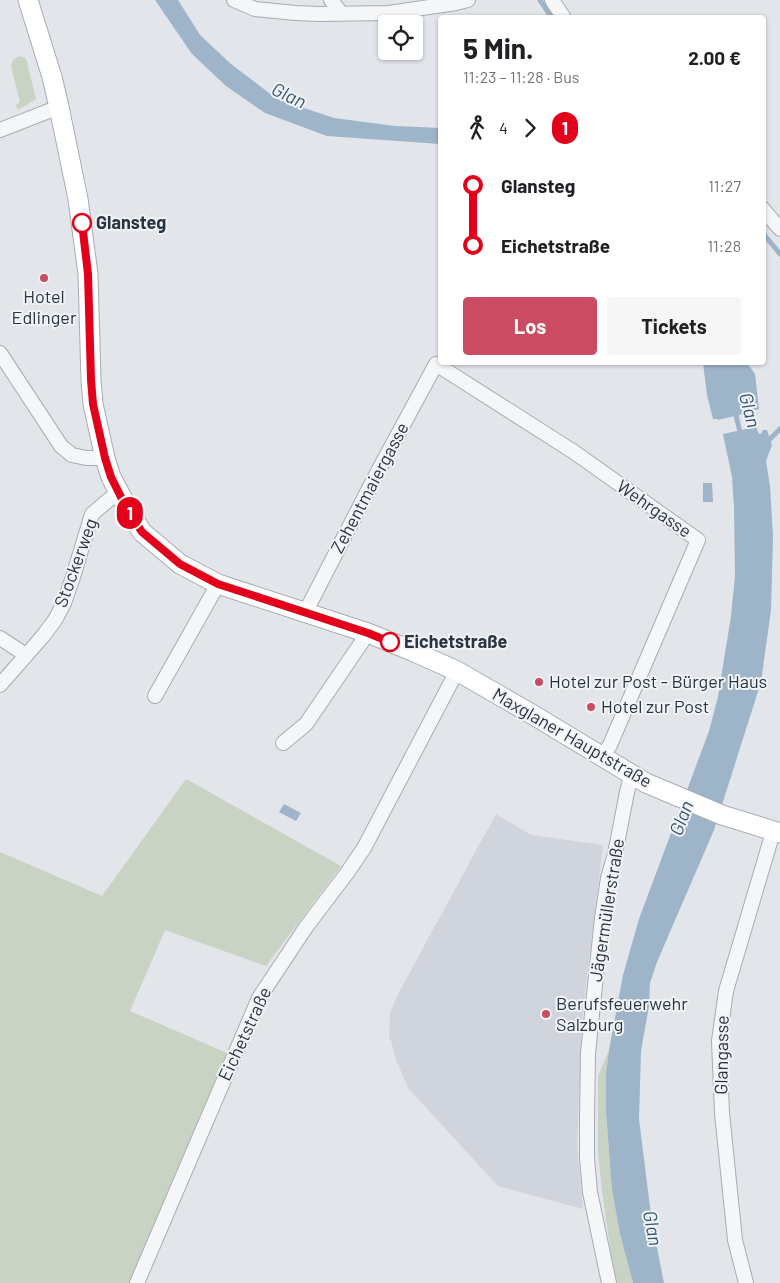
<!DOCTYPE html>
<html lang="de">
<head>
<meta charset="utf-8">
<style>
	:root { --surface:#fff; --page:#f6f6f6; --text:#202124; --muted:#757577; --accent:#cb4b63 }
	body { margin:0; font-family:Barlow,sans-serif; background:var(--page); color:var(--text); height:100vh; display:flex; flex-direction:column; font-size:19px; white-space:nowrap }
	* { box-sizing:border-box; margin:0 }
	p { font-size:16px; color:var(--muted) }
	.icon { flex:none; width:28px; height:28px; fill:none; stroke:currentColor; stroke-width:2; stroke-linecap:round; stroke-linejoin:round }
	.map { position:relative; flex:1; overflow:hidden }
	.drawer { position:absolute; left:438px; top:15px; width:328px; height:350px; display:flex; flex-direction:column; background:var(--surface); border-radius:5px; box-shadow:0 1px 4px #0004 }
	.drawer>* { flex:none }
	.badge { padding:0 10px; border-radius:16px; font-size:18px; line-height:32px }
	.buttons { position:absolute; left:378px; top:15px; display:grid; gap:10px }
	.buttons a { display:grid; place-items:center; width:45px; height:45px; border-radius:5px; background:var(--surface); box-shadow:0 1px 4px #0004; font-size:25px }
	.map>.badge { position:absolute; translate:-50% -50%; box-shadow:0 0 0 2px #fff }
	.legs { display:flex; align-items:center; gap:8px; height:55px; padding:0 25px; font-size:16px }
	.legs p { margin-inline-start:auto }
	.head { display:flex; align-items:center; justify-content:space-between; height:85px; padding:0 25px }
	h1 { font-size:28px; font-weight:700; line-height:38px }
	.action { display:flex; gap:10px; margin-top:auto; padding:10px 25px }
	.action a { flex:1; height:58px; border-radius:5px; background:var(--accent); color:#fff; font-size:20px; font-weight:700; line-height:58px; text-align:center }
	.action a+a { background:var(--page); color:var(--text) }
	ul { padding:0 25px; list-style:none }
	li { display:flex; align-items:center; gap:18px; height:60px; font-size:19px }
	li i { display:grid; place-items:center; width:8px; height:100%; margin:0 6px; background:currentColor }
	li i::after { content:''; width:12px; height:12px; margin:-6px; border:4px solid; border-radius:50%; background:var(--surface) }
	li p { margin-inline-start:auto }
	li:first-child i { background:linear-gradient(#0000 50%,currentColor 0) }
	li:last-child i { background:linear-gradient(currentColor 50%,#0000 0) }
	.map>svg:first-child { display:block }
	.built { fill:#d0d4dc }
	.green { fill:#c8d3c3 }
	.water { fill:#9eb4c9 }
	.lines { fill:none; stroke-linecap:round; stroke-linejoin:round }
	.stream { stroke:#9eb4c9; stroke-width:5 }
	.street-casing { stroke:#a7acb4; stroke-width:16 }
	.secondary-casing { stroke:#a7acb4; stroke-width:21 }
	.street { stroke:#f4f6f8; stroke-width:14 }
	.secondary { stroke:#fff; stroke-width:19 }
	.line-1-casing { stroke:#fff; stroke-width:11 }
	.line-1 { stroke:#e2001a; stroke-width:8 }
	.stop-1-dot { fill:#fff; stroke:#e2001a; stroke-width:2.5 }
	.poi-dot { fill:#cb4b63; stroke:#f1f4f7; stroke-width:2 }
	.labels { text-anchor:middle; stroke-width:4; stroke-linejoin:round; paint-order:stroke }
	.stop-label { font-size:18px; font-weight:bold; fill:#2a3441; stroke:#f1f4f7; text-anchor:start }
	.poi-label { font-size:18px; fill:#2a3441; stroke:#f1f4f7; text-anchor:start }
	.street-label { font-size:18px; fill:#2a3441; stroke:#f1f4f7 }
	.water-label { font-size:19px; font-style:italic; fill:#355474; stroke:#f1f4f7 }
</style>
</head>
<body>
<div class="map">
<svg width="780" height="1283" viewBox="0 0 780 1283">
	<rect width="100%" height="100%" fill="#e2e5ea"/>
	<!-- built -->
	<polygon class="built" points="496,814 531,835 603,845 582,1019 577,1144 583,1209 498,1186 408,1088 395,1057 391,1040 389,1039 390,1013 398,994"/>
	<!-- green -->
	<g class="green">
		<polygon points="20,56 25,58 27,62 36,99 18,110 16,105 20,102 11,66 13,60"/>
		<polygon points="186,779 341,866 266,966 165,930 130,1011 227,1053 130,1283 0,1283 0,852 102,896"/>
		<polygon points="609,1050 606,1074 606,1112 612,1190 620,1234 633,1283 617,1283 611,1255 602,1191 598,1152 598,1076"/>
	</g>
	<!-- water -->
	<g class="water">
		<polygon points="155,0 178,0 200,35 231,64 277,99 334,118 395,126 440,128 440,144 327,136 265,113 226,86 192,54"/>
		<polygon points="703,363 747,363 755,374 759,409 752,411 752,412 718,420 718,419 713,419 707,395"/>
		<polygon points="756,427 759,434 761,434 763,430 767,430 772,445 766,461 770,486 773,536 771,610 761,682 714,830 657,962 650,983 649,1006 641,1051 639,1119 652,1223 664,1283 633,1283 620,1234 612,1190 606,1112 606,1074 609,1050 623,975 639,919 709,731 718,697 731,616 735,576 734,508 732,477 723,434"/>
		<polygon points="703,483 712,483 713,502 703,502"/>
		<polygon points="284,804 301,813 296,821 279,812"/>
	</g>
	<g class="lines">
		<!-- stream -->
		<g class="stream">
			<polyline points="540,0 552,18"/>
			<polyline points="762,232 780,254"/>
			<polyline points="735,411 741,436"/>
			<polyline points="766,443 780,429"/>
		</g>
		<!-- street casing -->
		<g class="street-casing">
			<g id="street">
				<polyline points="234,0 255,9 295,13 319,14 389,13 456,3 468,0"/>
				<polyline points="331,0 341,13"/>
				<polyline points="552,0 564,18"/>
				<polyline points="0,130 59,107"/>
				<polyline points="762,208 780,229"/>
				<polyline points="0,353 61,446 72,455 86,458 105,458"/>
				<polyline points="305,613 376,475 436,364 574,452 698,540 610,745 602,757"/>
				<polyline points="0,638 26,655"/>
				<polyline points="0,685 43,636 55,620 64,603 73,577 92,514 118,492"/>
				<polyline points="155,696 218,584"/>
				<polyline points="283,743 306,724 368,633"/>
				<polyline points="137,1283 259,998 306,927 347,873 364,848 457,671"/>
				<polyline points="609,1283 590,1192 587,1158 587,1117 588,1053 602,918 608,878 615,854 627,792 631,776"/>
				<polyline points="746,1283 735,1240 722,1113 719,1041 726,991 773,832"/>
			</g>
		</g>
		<!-- secondary casing -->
		<g class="secondary-casing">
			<polyline id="secondary" points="28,0 52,77 59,107 78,199 88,274 91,380 93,404 105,458 111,477 129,511 142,532 180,564 218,584 368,633 412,651 457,671 530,713 646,783 722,815 780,833"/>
		</g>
		<!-- street -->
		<use href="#street" class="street"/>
		<!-- secondary -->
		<use href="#secondary" class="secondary"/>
	</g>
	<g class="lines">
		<!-- line-1 casing -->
		<g class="line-1-casing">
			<polyline id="line-1" points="82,223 88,274 91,380 93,404 105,458 111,477 128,511 142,532 180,564 218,584 368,633 390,642"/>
		</g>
		<!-- line-1 -->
		<use href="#line-1" class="line-1"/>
	</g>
	<!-- markers -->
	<g class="stop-1-dot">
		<circle cx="82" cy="223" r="9"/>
		<circle cx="390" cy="642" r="9"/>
	</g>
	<g class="poi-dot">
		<circle cx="44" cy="278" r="5"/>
		<circle cx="539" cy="682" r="5"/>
		<circle cx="591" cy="707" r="5"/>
		<circle cx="546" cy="1014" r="5"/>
	</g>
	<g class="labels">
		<!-- stop labels -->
		<g class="stop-label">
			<text x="96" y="229">Glansteg</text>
			<text x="404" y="648">Eichetstraße</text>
		</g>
		<!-- poi labels -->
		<g class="poi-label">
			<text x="44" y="303" text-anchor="middle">Hotel<tspan x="44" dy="21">Edlinger</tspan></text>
			<text x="549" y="688">Hotel zur Post - Bürger Haus</text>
			<text x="601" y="713">Hotel zur Post</text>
			<text x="556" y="1010">Berufsfeuerwehr<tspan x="556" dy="21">Salzburg</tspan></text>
		</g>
		<!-- street labels -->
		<g class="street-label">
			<text transform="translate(370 488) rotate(-62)" y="6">Zehentmaiergasse</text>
			<text transform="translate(654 509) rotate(35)" y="6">Wehrgasse</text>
			<text transform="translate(76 563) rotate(-70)" y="6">Stockerweg</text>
			<text transform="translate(572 738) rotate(30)" y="6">Maxglaner Hauptstraße</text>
			<text transform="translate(607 910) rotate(-81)" y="6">Jägermüllerstraße</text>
			<text transform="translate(245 1034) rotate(-65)" y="6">Eichetstraße</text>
			<text transform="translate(722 1055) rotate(-89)" y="6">Glangasse</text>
		</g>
		<!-- water labels -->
		<g class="water-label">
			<text transform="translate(289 95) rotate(25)" y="7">Glan</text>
			<text transform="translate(750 410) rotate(75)" y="7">Glan</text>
			<text transform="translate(681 818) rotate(-69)" y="7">Glan</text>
			<text transform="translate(653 1228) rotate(79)" y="7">Glan</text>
		</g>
	</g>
</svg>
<div class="buttons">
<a><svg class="icon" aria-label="locate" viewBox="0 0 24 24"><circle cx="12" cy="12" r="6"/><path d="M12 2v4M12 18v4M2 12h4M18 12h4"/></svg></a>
</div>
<b class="badge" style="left:130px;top:513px;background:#e2001a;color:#fff">1</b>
<section class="drawer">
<div class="head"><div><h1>5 Min.</h1><p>11:23 – 11:28 · Bus</p></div><b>2.00 €</b></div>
<div class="legs"><svg class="icon" aria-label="walk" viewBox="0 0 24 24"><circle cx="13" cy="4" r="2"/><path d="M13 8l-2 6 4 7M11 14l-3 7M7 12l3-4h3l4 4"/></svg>4<svg class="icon" aria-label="forward" viewBox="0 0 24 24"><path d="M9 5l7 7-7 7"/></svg><b class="badge" style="background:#e2001a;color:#fff">1</b></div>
<ul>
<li><i style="color:#e2001a"></i><b>Glansteg</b><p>11:27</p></li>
<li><i style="color:#e2001a"></i><b>Eichetstraße</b><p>11:28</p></li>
</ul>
<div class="action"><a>Los</a><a>Tickets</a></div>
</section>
</div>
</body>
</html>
